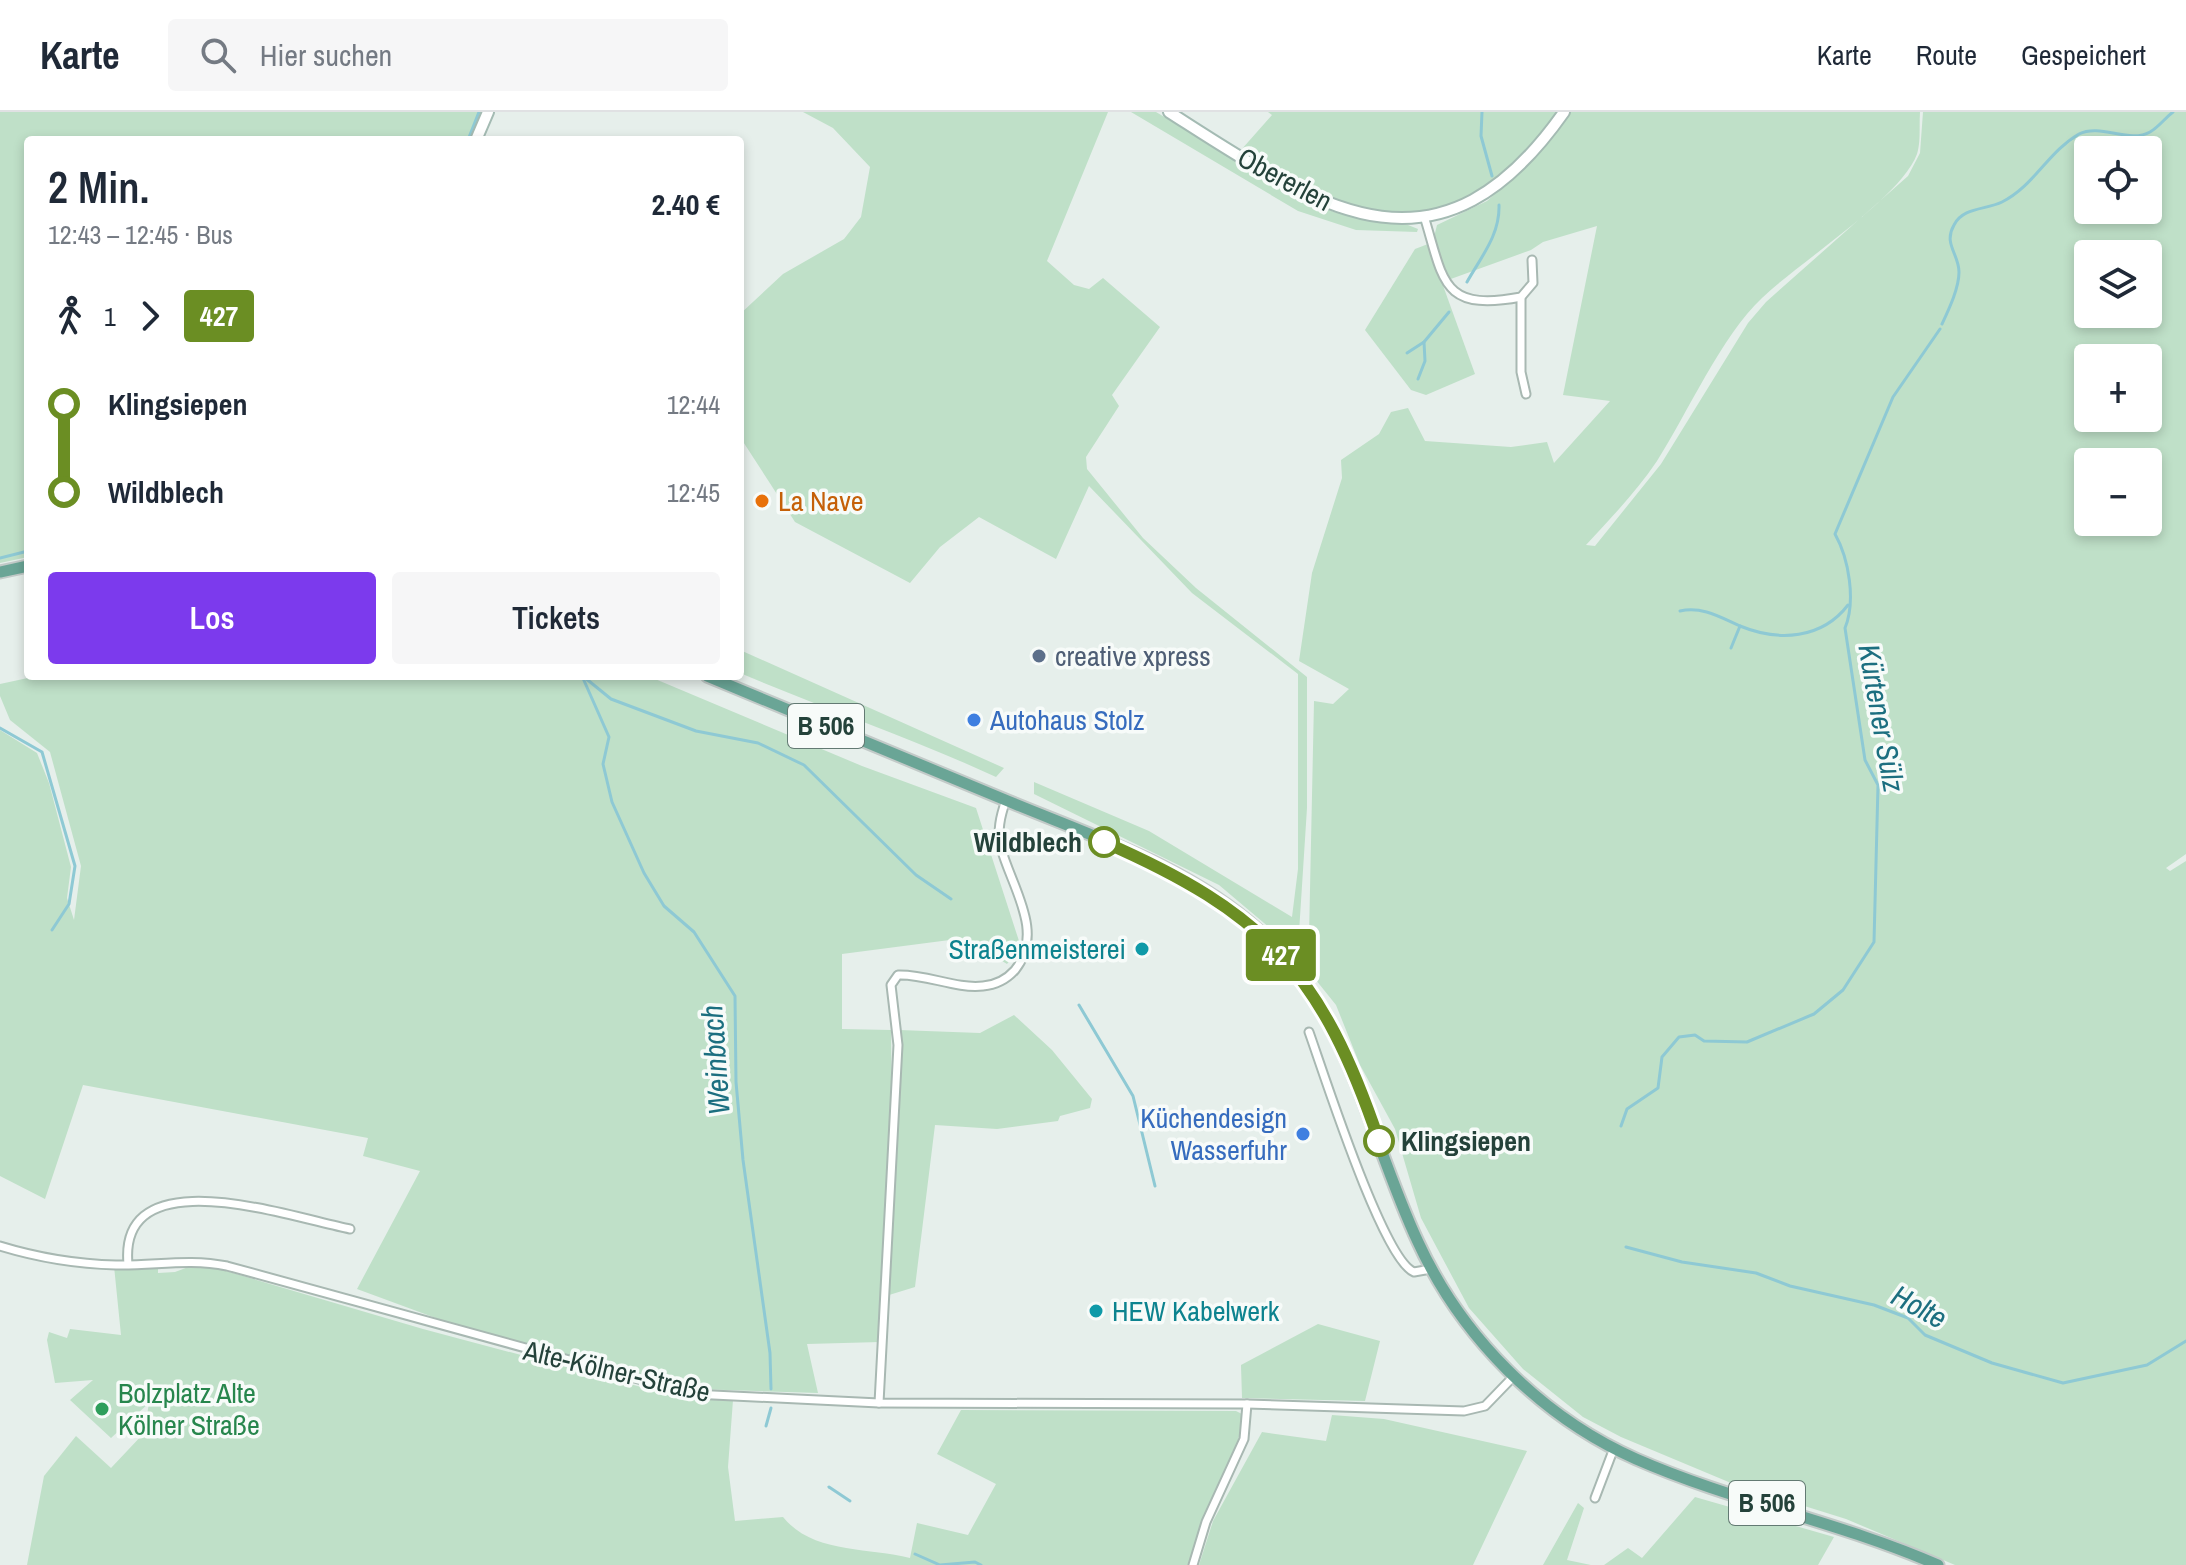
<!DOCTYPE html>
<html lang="de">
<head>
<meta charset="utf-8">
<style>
	:root { --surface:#fff; --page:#f6f6f7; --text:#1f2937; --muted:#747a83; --line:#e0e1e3; --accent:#7c3aed }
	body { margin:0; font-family:"Archivo Narrow",sans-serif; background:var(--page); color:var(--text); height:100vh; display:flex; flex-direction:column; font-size:30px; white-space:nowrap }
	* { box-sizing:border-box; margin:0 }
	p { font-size:26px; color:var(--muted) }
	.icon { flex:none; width:44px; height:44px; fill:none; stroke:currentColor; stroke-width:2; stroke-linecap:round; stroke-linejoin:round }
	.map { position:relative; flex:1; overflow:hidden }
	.sheet { position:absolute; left:24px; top:24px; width:720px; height:544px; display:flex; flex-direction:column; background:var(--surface); border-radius:8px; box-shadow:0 4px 12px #0003 }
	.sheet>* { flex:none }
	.badge { padding:0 16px; border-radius:6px; font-size:28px; line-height:52px }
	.buttons { position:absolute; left:2074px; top:24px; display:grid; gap:16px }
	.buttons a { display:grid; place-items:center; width:88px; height:88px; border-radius:8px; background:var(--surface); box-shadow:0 4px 12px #0003; font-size:40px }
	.map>.badge { position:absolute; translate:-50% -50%; box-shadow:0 0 0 4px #fff }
	.legs { display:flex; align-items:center; gap:12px; height:88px; padding:0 24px; font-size:26px }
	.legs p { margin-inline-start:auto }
	.overview { display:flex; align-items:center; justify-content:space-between; height:136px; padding:0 24px }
	h1 { font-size:44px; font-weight:600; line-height:60px }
	.cta { display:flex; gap:16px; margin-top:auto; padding:16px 24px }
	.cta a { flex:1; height:92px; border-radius:8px; background:var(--accent); color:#fff; font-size:32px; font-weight:600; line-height:92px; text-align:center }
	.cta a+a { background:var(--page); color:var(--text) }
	ul { padding:0 24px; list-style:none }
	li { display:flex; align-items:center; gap:28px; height:88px; font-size:30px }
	li i { display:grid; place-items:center; width:12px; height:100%; margin:0 10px; background:currentColor }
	li i::after { content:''; width:20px; height:20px; margin:-10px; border:6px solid; border-radius:50%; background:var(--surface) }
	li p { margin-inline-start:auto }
	li:first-child i { background:linear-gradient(#0000 50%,currentColor 0) }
	li:last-child i { background:linear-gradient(currentColor 50%,#0000 0) }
	header { display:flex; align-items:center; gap:48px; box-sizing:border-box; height:112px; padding:0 40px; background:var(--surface); border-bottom:2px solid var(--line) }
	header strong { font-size:38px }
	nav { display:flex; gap:44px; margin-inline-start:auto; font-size:28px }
	.search { width:560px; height:72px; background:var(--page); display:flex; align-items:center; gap:20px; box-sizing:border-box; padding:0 28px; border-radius:8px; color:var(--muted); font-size:30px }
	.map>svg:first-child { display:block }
	.green { fill:#bfe0c8; fill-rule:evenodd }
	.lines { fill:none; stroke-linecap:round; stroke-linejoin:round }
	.stream { stroke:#8ec9d4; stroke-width:3 }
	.minor-casing { stroke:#a8b8b2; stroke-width:11 }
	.secondary-casing { stroke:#a4bbb3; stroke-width:14 }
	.primary-casing { stroke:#c2cac8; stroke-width:15 }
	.minor { stroke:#fff; stroke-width:7 }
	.secondary { stroke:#fff; stroke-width:10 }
	.primary { stroke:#6aa596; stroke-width:11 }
	.line-1-casing { stroke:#fff; stroke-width:18 }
	.line-1 { stroke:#6b8e23; stroke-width:12 }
	.food-dot { fill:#e8710a; stroke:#f7fbf9; stroke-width:3 }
	.service-dot { fill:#5c6f8a; stroke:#f7fbf9; stroke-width:3 }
	.shop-dot { fill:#3f7fe0; stroke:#f7fbf9; stroke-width:3 }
	.stop-1-dot { fill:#fff; stroke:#6b8e23; stroke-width:4 }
	.culture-dot { fill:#0f9aa8; stroke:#f7fbf9; stroke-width:3 }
	.leisure-dot { fill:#2e9e5b; stroke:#f7fbf9; stroke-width:3 }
	.labels { text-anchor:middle; stroke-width:7; stroke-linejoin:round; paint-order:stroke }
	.shield { fill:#f7fbf9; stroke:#637a73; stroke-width:2 }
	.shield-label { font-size:26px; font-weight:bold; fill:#24423a }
	.street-label { font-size:28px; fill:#24423a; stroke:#f7fbf9 }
	.food-label { font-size:28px; fill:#c56008; stroke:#f7fbf9; text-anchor:start }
	.service-label { font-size:28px; fill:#4e5e75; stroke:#f7fbf9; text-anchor:start }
	.shop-label { font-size:28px; fill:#366cbe; stroke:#f7fbf9; text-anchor:start }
	.stop-label { font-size:28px; font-weight:bold; fill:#24423a; stroke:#f7fbf9; text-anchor:end }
	.culture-label { font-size:28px; fill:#0d838f; stroke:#f7fbf9; text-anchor:end }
	.leisure-label { font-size:28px; fill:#27864d; stroke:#f7fbf9; text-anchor:start }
	.water-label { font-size:30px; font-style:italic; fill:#1c6f80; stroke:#f7fbf9 }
</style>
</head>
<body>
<header>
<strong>Karte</strong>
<div class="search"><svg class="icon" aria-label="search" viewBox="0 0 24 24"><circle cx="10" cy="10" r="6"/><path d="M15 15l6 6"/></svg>Hier suchen</div>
<nav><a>Karte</a><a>Route</a><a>Gespeichert</a></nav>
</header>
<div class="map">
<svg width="2186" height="1453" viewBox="0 0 2186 1453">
	<rect width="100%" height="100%" fill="#e6efeb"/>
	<!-- green -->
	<g class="green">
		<polygon points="0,0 485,0 472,28 28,28 28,445 0,451"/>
		<path d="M 803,0 L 1108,0 L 1047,149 L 1074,173 L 1089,177 L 1103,166 L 1160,215 L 1112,283 L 1119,294 L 1086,345 L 1087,357 L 1143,426 L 1196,476 L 1307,565 L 1307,696 L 1298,836 L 1303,838 L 1309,825 L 1314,589 L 1333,592 L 1349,577 L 1299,549 L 1312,461 L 1342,366 L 1341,348 L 1379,322 L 1391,300 L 1408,296 L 1425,329 L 1511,335 L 1547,330 L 1554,351 L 1610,289 L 1563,283 L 1597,114 L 1543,130 L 1531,138 L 1448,168 L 1434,125 L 1437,113 L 1487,89 L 1523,57 L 1569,0 L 1920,0 C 1919,13 1921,30 1917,42 C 1901,86 1798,151 1762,186 C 1722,223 1687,302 1657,349 C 1636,380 1611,406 1586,433 L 1595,434 L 1661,352 L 1748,211 L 1766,190 L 1908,64 L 1920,41 L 1923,0 L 2186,0 L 2186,742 L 2166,756 L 2170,759 L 2186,749 L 2186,1453 L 1955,1453 L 1846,1407 L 1731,1371 L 1621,1325 L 1583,1305 L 1523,1257 L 1469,1196 L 1421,1106 L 1395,1017 L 1360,953 L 1336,893 L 1283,827 L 1219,773 L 1034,682 L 1034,670 L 1149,719 L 1292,805 L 1298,757 L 1298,562 L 1192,481 L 1089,374 L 1056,447 L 979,405 L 940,435 L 910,471 L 795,410 L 740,325 L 740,202 L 783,162 L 844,127 L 861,105 L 870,55 L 833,16 ZM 2088,38 L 2148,38 L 2148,98 L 2088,98 ZM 2088,142 L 2148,142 L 2148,202 L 2088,202 ZM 2088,246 L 2148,246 L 2148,306 L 2088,306 ZM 2088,350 L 2148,350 L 2148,410 L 2088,410 Z"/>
		<polygon points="1131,0 1156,0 1294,82 1334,100 1408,113 1418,117 1417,120 1356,118 1298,99"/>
		<path d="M 1268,0 L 1558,0 C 1508,74 1429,127 1338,92 C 1304,79 1272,56 1241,38 L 1272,3 Z"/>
		<polygon points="1428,132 1475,262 1426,283 1411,278 1365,218 1415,137"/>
		<path d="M 740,538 L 1004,656 L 996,665 C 912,626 825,597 740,561 Z"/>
		<polygon points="37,564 648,564 862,654 976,696 1019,829 1017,839 1007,852 965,826 842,842 842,917 891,918 892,1001 880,1230 807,1232 818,1281 696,1277 452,1212 357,1177 420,1059 363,1044 368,1026 83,973 45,1087 0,1064 0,618 37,641 49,671 71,755 67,786 74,808 81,754 50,640 10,608 0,584 0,572"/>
		<polygon points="1014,903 1052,938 1092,987 1090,996 1060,1004 1058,1009 997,1017 935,1013 915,1175 889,1183 901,961 899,918 980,921"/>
		<path d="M 158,1151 L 158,1161 L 175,1160 L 199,1151 L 423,1217 L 690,1288 L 733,1288 L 728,1355 L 735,1409 L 783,1405 C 813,1442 867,1435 910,1446 L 917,1411 L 968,1423 L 996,1372 L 937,1342 L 961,1298 L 1236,1299 L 1244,1303 C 1235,1354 1206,1403 1189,1453 L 27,1453 L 44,1364 L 76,1324 L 111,1356 L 144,1321 L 149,1291 L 111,1326 L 70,1288 L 93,1268 L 55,1271 L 47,1228 L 49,1220 L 67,1226 L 70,1217 L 121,1223 L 114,1154 Z"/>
		<polygon points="1318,1212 1380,1229 1365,1289 1242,1286 1241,1253"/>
		<polygon points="1332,1303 1384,1307 1527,1339 1473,1453 1199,1453 1213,1409 1262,1320 1326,1329"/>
		<polygon points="1695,1385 1834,1425 1818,1453 1604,1453 1628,1436 1642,1446"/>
		<polygon points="1578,1391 1584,1396 1567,1448 1591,1453 1543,1453"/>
	</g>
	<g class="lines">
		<!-- stream -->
		<g class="stream">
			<polyline points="1482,0 1481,24 1492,64"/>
			<polyline points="468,28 479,0"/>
			<path d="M 1467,170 C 1481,145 1500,123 1499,93"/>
			<path d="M 1942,212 C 1949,197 1959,176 1959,160 C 1959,142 1943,132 1954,113 C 1963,95 1986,98 2002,90 C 2034,74 2048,40 2079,22 C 2101,11 2129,32 2150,20 C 2159,15 2165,6 2173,0"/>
			<polyline points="1407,241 1424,230 1449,200"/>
			<polyline points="1418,267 1425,249 1424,230"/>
			<polyline points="0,446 28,439"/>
			<path d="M 1680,499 C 1702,494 1720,505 1740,514 C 1779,530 1822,527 1848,493"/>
			<polyline points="1731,536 1740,514"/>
			<polyline points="582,564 609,625 603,652 612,690 644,761 664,794 694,820 735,884 736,970 743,1048 770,1241 771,1277"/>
			<polyline points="584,565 611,587 696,619 758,631 804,653 916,763 951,787"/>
			<polyline points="0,616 42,640 75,754 69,792 52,818"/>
			<polyline points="1079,893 1133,984 1155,1074"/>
			<path d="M 1621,1014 L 1627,997 L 1658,976 L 1662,945 L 1679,925 L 1695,923 L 1704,929 L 1747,930 L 1814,902 L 1843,878 L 1874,830 L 1878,673 L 1865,648 L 1845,516 C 1856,489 1849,447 1835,422 L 1893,285 L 1940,217"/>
			<polyline points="1626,1135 1682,1150 1756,1161 1790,1174 1874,1193 1908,1206 1925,1223 1992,1251 2063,1271 2147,1253 2186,1229"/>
			<polyline points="766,1314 771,1296"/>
			<polyline points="829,1375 850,1389"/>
			<polyline points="915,1442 940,1453 975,1450 981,1453"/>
		</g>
		<!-- minor casing -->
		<g class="minor-casing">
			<g id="minor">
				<path d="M 1424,104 C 1444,169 1441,200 1521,185 L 1533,171 L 1532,148"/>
				<polyline points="1521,185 1521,260 1526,282"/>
				<path d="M 1309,920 C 1323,959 1383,1148 1414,1160 L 1431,1157"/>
				<path d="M 0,1134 C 36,1145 78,1152 116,1153 C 154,1154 189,1146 227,1154 L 693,1282 L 879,1291 L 1247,1292 L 1464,1299 L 1485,1294 L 1514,1264"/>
				<path d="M 128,1152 C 118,1044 293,1106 350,1117"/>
				<path d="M 879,1291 L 898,933 L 891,873 L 898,863 C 927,862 955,877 983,874 C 995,873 1007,867 1015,858 C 1045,820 1012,776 1001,736 C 997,719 1000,705 1006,688"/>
				<polyline points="1595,1386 1614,1336"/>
				<polyline points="1193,1453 1206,1410 1244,1327 1247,1292"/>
			</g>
		</g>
		<!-- secondary casing -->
		<g class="secondary-casing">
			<g id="secondary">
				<path d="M 1169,0 C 1316,94 1436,182 1564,0"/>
				<polyline points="476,28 488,0"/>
			</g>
		</g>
		<!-- primary casing -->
		<g class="primary-casing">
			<g id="primary">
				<polyline points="0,460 28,454"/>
				<path d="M 707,564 C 806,605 904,646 1003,687 C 1091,724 1188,754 1259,819 C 1350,903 1368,1023 1418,1130 C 1461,1224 1541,1305 1636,1347 C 1734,1390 1840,1410 1938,1453"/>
			</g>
		</g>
		<!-- minor -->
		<use href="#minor" class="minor"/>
		<!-- secondary -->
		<use href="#secondary" class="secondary"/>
		<!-- primary -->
		<use href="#primary" class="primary"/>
	</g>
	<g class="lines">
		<!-- line-1 casing -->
		<g class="line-1-casing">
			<path id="line-1" d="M 1104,730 C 1266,801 1322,861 1379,1029"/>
		</g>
		<!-- line-1 -->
		<use href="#line-1" class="line-1"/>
	</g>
	<!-- markers -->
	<circle class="food-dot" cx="762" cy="389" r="8"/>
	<circle class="service-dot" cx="1039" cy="544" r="8"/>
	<g class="shop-dot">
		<circle cx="974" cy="608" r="8"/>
		<circle cx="1303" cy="1022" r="8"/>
	</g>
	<g class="stop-1-dot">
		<circle cx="1104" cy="730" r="14"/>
		<circle cx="1379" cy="1029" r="14"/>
	</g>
	<g class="culture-dot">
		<circle cx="1142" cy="837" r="8"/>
		<circle cx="1096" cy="1199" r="8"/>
	</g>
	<circle class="leisure-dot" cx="102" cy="1297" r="8"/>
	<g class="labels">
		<!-- shield labels -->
		<g class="shield">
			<rect x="788" y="592" width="76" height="44" rx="6"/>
			<rect x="1729" y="1369" width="76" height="44" rx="6"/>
		</g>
		<g class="shield-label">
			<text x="826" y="623">B 506</text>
			<text x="1767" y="1400">B 506</text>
		</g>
		<!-- street labels -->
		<g class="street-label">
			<text transform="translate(1285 67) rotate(28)" y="10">Obererlen</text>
			<text transform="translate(617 1259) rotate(13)" y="10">Alte-Kölner-Straße</text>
		</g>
		<!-- food labels -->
		<g class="food-label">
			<text x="778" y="399">La Nave</text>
		</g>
		<!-- service labels -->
		<g class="service-label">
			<text x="1055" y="554">creative xpress</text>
		</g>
		<!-- shop labels -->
		<g class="shop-label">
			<text x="990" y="618">Autohaus Stolz</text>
			<text x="1287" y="1016" text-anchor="end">Küchendesign<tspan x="1287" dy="32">Wasserfuhr</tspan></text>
		</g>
		<!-- stop labels -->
		<g class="stop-label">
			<text x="1082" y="740">Wildblech</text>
			<text x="1401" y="1039" text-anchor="start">Klingsiepen</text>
		</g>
		<!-- culture labels -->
		<g class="culture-label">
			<text x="1126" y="847">Straßenmeisterei</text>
			<text x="1112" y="1209" text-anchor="start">HEW Kabelwerk</text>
		</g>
		<!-- leisure labels -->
		<g class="leisure-label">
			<text x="118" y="1291">Bolzplatz Alte<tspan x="118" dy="32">Kölner Straße</tspan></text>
		</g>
		<!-- water labels -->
		<g class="water-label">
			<text transform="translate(1881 606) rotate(80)" y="10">Kürtener Sülz</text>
			<text transform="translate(716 948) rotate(-94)" y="10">Weinbach</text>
			<text transform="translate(1919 1195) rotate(28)" y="10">Holte</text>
		</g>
	</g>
</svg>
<div class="buttons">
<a><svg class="icon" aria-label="locate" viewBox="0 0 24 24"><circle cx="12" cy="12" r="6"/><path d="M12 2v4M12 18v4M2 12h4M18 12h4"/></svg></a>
<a><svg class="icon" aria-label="layers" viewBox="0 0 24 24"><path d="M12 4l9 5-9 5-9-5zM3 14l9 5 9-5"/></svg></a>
<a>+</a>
<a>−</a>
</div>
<b class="badge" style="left:1281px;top:843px;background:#6b8e23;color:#fff">427</b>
<section class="sheet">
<div class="overview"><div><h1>2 Min.</h1><p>12:43 – 12:45 · Bus</p></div><b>2.40 €</b></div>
<div class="legs"><svg class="icon" aria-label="walk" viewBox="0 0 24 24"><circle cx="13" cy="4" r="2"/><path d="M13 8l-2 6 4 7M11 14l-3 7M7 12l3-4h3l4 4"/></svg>1<svg class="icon" aria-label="forward" viewBox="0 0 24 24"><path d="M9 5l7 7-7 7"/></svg><b class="badge" style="background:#6b8e23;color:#fff">427</b></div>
<ul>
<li><i style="color:#6b8e23"></i><b>Klingsiepen</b><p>12:44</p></li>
<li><i style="color:#6b8e23"></i><b>Wildblech</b><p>12:45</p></li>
</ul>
<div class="cta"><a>Los</a><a>Tickets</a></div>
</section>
</div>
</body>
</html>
